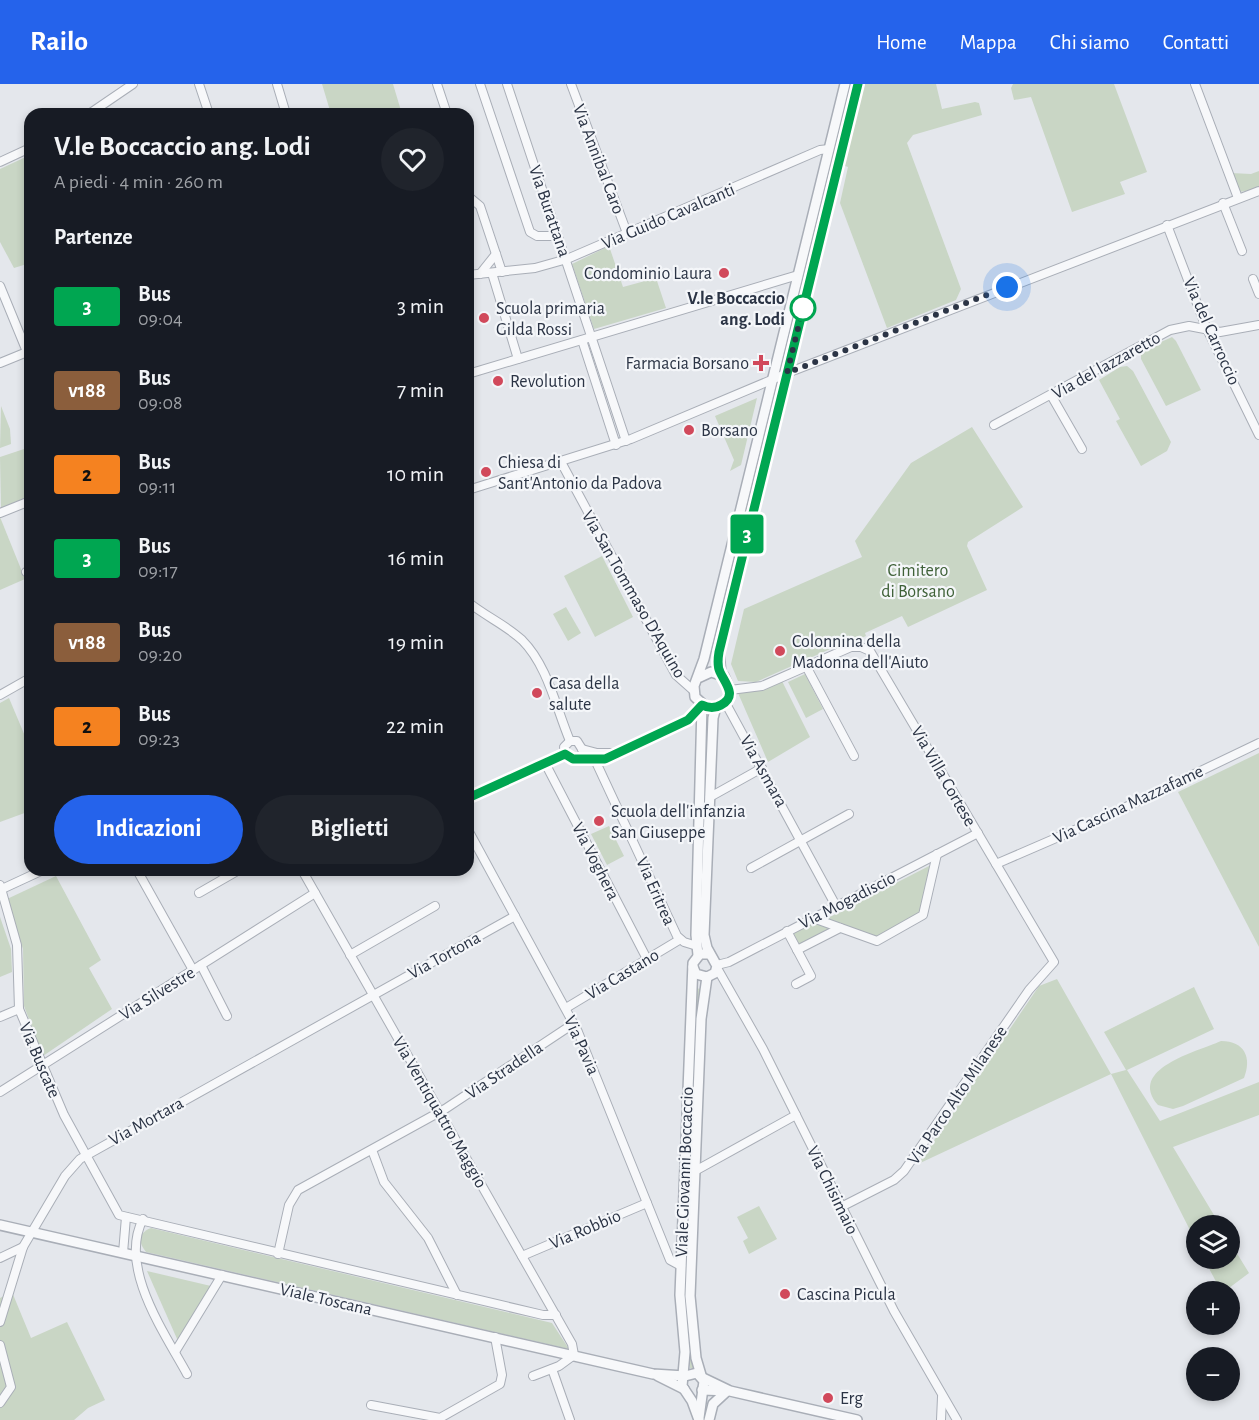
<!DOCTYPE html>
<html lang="it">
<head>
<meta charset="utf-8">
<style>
	:root { --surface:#171b24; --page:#20242c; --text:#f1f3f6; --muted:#9ea1a6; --accent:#2563eb }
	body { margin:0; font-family:"Alegreya Sans",sans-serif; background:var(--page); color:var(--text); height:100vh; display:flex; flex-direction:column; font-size:22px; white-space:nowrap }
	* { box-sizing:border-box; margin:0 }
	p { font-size:20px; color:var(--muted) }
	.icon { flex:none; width:33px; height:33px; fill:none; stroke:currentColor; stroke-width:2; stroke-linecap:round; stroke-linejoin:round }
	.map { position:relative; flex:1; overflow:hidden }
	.sheet { position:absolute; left:24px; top:24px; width:450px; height:768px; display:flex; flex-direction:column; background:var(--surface); border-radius:18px; box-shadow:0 3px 9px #0003 }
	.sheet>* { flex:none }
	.badge { padding:0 12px; border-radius:4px; font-size:21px; line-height:39px }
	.fabs { position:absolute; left:1186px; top:1131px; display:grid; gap:12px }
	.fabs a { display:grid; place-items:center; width:54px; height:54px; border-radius:50%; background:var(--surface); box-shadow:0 3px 9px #0003; font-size:30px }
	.you { position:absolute; width:30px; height:30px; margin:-15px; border:4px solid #fff; border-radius:50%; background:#1a73e8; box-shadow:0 0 0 9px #1a73e833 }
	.map>.badge { position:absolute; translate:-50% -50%; box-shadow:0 0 0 3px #fff }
	h2 { padding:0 30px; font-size:22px; line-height:54px }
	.round { display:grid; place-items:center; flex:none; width:63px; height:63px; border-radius:32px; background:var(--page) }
	.headline { display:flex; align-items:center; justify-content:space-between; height:102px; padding:0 30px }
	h1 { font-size:28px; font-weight:700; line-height:45px }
	.button { display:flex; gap:12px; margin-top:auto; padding:12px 30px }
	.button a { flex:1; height:69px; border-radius:36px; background:var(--accent); color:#fff; font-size:24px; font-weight:700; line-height:69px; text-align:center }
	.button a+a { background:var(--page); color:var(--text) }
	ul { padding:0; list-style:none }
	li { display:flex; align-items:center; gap:18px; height:84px; padding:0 30px }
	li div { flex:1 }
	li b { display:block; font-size:22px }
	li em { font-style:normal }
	li .badge { min-width:66px; font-weight:700; text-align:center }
	header { display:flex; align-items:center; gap:36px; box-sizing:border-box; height:84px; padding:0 30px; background:var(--accent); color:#fff }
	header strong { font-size:28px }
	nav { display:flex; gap:33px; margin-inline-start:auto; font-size:21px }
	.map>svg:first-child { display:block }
	.green { fill:#c9d6c5 }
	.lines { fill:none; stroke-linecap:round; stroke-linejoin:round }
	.minor-casing { stroke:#a9aeb7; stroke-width:10 }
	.tertiary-casing { stroke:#a9aeb7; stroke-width:12 }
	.minor { stroke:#f7f8fa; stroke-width:8 }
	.tertiary { stroke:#f7f8fa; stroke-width:9 }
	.line-casing { stroke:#fff; stroke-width:14 }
	.line { stroke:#00a651; stroke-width:9 }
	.walk { stroke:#2b3445; stroke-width:6; stroke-dasharray:0 10.8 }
	.poi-dot { fill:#d1495b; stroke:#f4f6f9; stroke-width:2 }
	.stop-dot { fill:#fff; stroke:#00a651; stroke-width:3 }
	.labels { text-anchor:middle; stroke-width:4.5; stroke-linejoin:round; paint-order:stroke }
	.street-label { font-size:18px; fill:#2b3445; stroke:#f4f6f9 }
	.poi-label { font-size:18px; fill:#2b3445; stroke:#f4f6f9; text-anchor:start }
	.stop-label { font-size:18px; font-weight:bold; fill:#2b3445; stroke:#f4f6f9; text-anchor:end }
	.park-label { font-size:18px; fill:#3f6138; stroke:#f4f6f9 }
</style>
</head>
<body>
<header>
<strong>Railo</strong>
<nav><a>Home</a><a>Mappa</a><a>Chi siamo</a><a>Contatti</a></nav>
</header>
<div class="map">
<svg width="1259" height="1336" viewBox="0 0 1259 1336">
	<rect width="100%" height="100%" fill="#e4e7ec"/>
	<!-- green -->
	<g class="green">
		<polygon points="322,0 393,0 402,30 331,30"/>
		<polygon points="862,0 936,0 942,25 975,18 979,19 982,31 913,51 907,59 961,205 956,216 887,244 840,119 848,83 842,81"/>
		<polygon points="1013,0 1114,0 1147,88 1120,98 1125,110 1072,128 1031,13 1014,16 1011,4"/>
		<polygon points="30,71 30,179 14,184 0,158 0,85"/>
		<polygon points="1259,87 1259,105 1239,108 1231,89 1251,90"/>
		<polygon points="609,162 623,203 656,194 666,224 594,245 572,180"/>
		<polygon points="1172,253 1176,257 1201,306 1166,322 1141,275 1141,267"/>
		<polygon points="1127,282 1133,287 1171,358 1167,367 1141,382 1116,337 1120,335 1099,296 1120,283"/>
		<polygon points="757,314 741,381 730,387 734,376 715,332"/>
		<polygon points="1,322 10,345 11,360 0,364"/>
		<polygon points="972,343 1023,423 968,458 967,462 987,506 908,543 902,532 865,549 866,552 857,556 855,554 756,598 738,597 731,580 744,525 862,473 855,457 911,379"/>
		<polygon points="30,363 30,412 1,424 0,373"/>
		<polygon points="0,433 25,495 0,506"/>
		<polygon points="602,472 633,533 595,553 564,492"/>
		<polygon points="566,523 581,549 568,557 553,530"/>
		<polygon points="805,590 823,625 806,634 788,598"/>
		<polygon points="782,597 810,653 768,678 738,609 758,606"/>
		<polygon points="9,614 30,664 30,727 0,738 0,619"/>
		<polygon points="1259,669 1259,863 1178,708"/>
		<polygon points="609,742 624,772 607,781 591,750"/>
		<polygon points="929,782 931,784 919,830 877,853 826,835"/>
		<polygon points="56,792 101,876 89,884 112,925 43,972 24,922 23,865 7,815"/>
		<polygon points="0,833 11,865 12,888 0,893"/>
		<polygon points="814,839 830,845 797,861 792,850"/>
		<polygon points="1057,895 1111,990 1126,986 1104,948 1194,903 1214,945 1127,986 1160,1037 1259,998 1259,1031 1173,1063 1220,1141 1197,1142 1197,1160 1111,990 918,1080 1039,902"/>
		<polygon points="694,904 702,905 686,1220 694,1284 690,1284 684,1220 696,934"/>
		<path d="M 1221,957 C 1245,957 1252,974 1244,994 L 1183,1022 L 1173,1025 L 1158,1021 C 1127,985 1196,968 1221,957 Z"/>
		<polygon points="759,1122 777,1155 749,1170 743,1157 748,1154 737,1133"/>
		<path d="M 151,1144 L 552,1239 L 569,1265 L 146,1168 C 138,1158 138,1149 151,1144 Z"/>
		<polygon points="1230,1158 1249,1189 1225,1207 1221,1207 1204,1175 1230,1174"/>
		<polygon points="147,1187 211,1202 178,1257"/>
		<polygon points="12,1208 31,1254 67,1238 105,1316 88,1324 74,1336 0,1336 0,1214"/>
	</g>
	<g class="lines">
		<!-- minor casing -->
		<g class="minor-casing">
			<g id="minor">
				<polyline points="199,0 209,30"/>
				<polyline points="277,0 286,30"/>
				<polyline points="437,0 447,30"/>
				<polyline points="480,0 530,148 537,152 558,152"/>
				<polyline points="507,0 626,357"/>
				<polyline points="571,0 627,149"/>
				<polyline points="1195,0 1238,114"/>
				<polyline points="89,30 133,0"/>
				<polyline points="0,78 30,64"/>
				<polyline points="468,112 480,122 502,188"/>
				<polyline points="1223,119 1242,167"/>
				<polyline points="1167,141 1206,243 1259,351"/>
				<polyline points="492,189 518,275"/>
				<polyline points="480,190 496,170"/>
				<polyline points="468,191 535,184 567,175 820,66 829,65"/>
				<polyline points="1253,195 1259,210"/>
				<polyline points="0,202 30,275"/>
				<polyline points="582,256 616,361"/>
				<polyline points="0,279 27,268"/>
				<polyline points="468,290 798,191"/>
				<polyline points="1051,311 1082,365"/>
				<polyline points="994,341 1170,246 1189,242 1220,248 1259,241"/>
				<polyline points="561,378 676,591 694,607"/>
				<polyline points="468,406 631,355 795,286 1259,107"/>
				<polyline points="0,429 30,417"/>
				<polyline points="26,488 30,486"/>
				<path d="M 468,518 C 485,532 506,541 522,556 C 548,582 556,624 570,657"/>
				<polyline points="806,582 854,672"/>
				<polyline points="730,606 762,602 851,563 861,563 870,567 1054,878 1029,906 904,1087 894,1096 841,1123"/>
				<polyline points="0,611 30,594"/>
				<polyline points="725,618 836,822"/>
				<polyline points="582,665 597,669 613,669"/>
				<polyline points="565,670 573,675 605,675 686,637 701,621"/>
				<polyline points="565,670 564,663 570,657 577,657 582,665"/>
				<polyline points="595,676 677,852 684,858 697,862"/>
				<polyline points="545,679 647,875"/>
				<polyline points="710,713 762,684"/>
				<polyline points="468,714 565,670"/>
				<polyline points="468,746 578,948 670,1176 681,1182"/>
				<polyline points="996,780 1107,732 1259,659"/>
				<polyline points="751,784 849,730"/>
				<polyline points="137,786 193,886"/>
				<polyline points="302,786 572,1260 574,1271 559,1282 533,1292"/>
				<polyline points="0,801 17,861 19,925 64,1031 119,1131 543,1231 556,1231"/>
				<polyline points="2,805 43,786"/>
				<polyline points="199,809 239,786"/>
				<polyline points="813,834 877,857 923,831 937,770"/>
				<polyline points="787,847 811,892 796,900"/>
				<polyline points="797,866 840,844"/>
				<polyline points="350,871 435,822"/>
				<polyline points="201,881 227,932"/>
				<polyline points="717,881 729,878 978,749"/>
				<polyline points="717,884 763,965 894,1227 957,1336"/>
				<polyline points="566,924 679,856"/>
				<polyline points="0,933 19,925"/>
				<polyline points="0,1008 315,809"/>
				<polyline points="372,1066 384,1098 428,1154 457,1211"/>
				<polyline points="695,1087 796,1031"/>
				<path d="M 143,1135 C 118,1183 164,1248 187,1290"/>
				<polyline points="123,1169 126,1133"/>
				<polyline points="278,1170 289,1121 298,1106 445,1025 573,940"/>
				<polyline points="522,1172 647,1119"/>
				<polyline points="0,1174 23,1163"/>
				<polyline points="0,1238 23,1163 65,1092 80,1075 515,832"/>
				<polyline points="0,1261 11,1303 0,1319"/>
				<polyline points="175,1268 222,1191"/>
				<polyline points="552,1285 570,1336"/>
				<polyline points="371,1321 440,1334 500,1300 502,1291 495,1253"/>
				<polyline points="941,1336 942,1313"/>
			</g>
		</g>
		<!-- tertiary casing -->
		<g class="tertiary-casing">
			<g id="tertiary">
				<polyline points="721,590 719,568 858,0"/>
				<path d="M 698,594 L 711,588 L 724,592 L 730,606 C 728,619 719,625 706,623 L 695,613 L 694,602 L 704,575 L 845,0"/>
				<polyline points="698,871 696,851 702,621"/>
				<polyline points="693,883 696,890 707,893 715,889 717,882 707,864 704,851 713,634 716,623"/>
				<polyline points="0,1141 653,1290 685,1292"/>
				<polyline points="701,1291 696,1274 690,1212 701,935 707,893"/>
				<polyline points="658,1292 684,1305"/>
				<polyline points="685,1292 697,1289 704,1297 699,1334"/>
				<polyline points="703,1294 728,1306"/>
				<polyline points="702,1306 730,1307 857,1336"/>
				<polyline points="699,1336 692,1317 682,1302 685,1268 680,1211 693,879 700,870 709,870"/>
				<polyline points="709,1336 713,1320 727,1307"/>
			</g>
		</g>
		<!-- minor -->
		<use href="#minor" class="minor"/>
		<!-- tertiary -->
		<use href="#tertiary" class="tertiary"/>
	</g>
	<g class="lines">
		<!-- line casing -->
		<g class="line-casing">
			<path id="line" d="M 468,714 L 565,670 L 573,675 L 605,675 L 688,636 L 702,621 C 708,624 714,625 721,621 C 738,612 725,599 720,588 C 717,582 718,574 719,568 L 858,0"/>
		</g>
		<!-- line -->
		<use href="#line" class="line"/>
		<!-- walk -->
		<polyline class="walk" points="803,224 787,289 1007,203"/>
	</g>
	<!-- markers -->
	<g class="poi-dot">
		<circle cx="724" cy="189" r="6"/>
		<circle cx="484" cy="234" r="6"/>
		<path d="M758 270h6v6h6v6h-6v6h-6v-6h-6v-6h6z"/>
		<circle cx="498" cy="297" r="6"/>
		<circle cx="689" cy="346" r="6"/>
		<circle cx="486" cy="388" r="6"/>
		<circle cx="780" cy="567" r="6"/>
		<circle cx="537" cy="609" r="6"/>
		<circle cx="599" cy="737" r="6"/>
		<circle cx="785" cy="1210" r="6"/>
		<circle cx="828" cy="1314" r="6"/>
	</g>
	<circle class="stop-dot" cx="803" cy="224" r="12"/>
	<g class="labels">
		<!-- street labels -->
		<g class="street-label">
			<text transform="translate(599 75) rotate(69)" y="6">Via Annibal Caro</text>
			<text transform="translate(550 127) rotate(71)" y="6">Via Burattana</text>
			<text transform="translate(668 132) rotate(-23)" y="6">Via Guido Cavalcanti</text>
			<text transform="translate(1212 247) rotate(66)" y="6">Via del Carroccio</text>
			<text transform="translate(1106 281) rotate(-29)" y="6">Via del lazzaretto</text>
			<text transform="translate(634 510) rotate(60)" y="6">Via San Tommaso D'Aquino</text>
			<text transform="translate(764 687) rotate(61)" y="6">Via Asmara</text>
			<text transform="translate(944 692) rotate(60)" y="6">Via Villa Cortese</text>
			<text transform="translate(1128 720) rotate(-25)" y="6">Via Cascina Mazzafame</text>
			<text transform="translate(596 777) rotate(63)" y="6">Via Voghera</text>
			<text transform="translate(656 807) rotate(66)" y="6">Via Eritrea</text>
			<text transform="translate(847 816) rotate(-27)" y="6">Via Mogadiscio</text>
			<text transform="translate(444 871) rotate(-29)" y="6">Via Tortona</text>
			<text transform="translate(622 890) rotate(-31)" y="6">Via Castano</text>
			<text transform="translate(157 909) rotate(-32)" y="6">Via Silvestre</text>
			<text transform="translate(582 961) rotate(66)" y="6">Via Pavia</text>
			<text transform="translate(40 976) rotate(67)" y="6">Via Buscate</text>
			<text transform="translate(504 986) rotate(-34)" y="6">Via Stradella</text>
			<text transform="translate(957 1011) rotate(-56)" y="6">Via Parco Alto Milanese</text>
			<text transform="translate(440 1028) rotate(60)" y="6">Via Ventiquattro Maggio</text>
			<text transform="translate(146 1037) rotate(-29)" y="6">Via Mortara</text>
			<text transform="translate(684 1088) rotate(-88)" y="6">Viale Giovanni Boccaccio</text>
			<text transform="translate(833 1106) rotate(64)" y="6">Via Chisimaio</text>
			<text transform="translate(585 1145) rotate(-23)" y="6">Via Robbio</text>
			<text transform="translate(326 1215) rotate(13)" y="6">Viale Toscana</text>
		</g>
		<!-- poi labels -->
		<g class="poi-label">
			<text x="712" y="195" text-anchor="end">Condominio Laura</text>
			<text x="496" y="230">Scuola primaria<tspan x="496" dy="21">Gilda Rossi</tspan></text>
			<text x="749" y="285" text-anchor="end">Farmacia Borsano</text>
			<text x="510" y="303">Revolution</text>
			<text x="701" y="352">Borsano</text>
			<text x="498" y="384">Chiesa di<tspan x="498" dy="21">Sant'Antonio da Padova</tspan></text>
			<text x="792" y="563">Colonnina della<tspan x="792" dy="21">Madonna dell'Aiuto</tspan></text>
			<text x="549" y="605">Casa della<tspan x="549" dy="21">salute</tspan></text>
			<text x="611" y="733">Scuola dell'infanzia<tspan x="611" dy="21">San Giuseppe</tspan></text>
			<text x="797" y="1216">Cascina Picula</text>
			<text x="840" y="1320">Erg</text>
		</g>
		<!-- stop labels -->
		<g class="stop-label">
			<text x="785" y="220">V.le Boccaccio<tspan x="785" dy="21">ang. Lodi</tspan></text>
		</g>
		<!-- park labels -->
		<g class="park-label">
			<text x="918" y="492">Cimitero<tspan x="918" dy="21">di Borsano</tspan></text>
		</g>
	</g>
</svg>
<div class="fabs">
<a><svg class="icon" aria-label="layers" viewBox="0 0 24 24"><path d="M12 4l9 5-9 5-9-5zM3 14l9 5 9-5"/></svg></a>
<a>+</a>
<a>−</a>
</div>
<div class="you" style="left:1007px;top:203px"></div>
<b class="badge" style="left:747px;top:450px;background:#00a651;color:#fff">3</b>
<section class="sheet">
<div class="headline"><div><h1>V.le Boccaccio ang. Lodi</h1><p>A piedi · 4 min · 260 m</p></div><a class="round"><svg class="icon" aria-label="heart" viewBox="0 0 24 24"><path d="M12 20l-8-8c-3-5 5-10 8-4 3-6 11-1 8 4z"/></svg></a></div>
<h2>Partenze</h2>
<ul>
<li><span class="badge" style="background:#00a651;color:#fff">3</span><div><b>Bus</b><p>09:04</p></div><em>3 min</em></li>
<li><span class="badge" style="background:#8b5e3c;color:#fff">v188</span><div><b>Bus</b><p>09:08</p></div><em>7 min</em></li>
<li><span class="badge" style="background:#f58220;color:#111">2</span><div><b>Bus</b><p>09:11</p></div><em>10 min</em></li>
<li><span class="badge" style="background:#00a651;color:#fff">3</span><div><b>Bus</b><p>09:17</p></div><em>16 min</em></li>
<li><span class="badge" style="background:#8b5e3c;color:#fff">v188</span><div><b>Bus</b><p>09:20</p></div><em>19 min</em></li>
<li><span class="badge" style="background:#f58220;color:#111">2</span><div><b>Bus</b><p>09:23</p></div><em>22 min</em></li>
</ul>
<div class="button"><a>Indicazioni</a><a>Biglietti</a></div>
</section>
</div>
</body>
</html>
